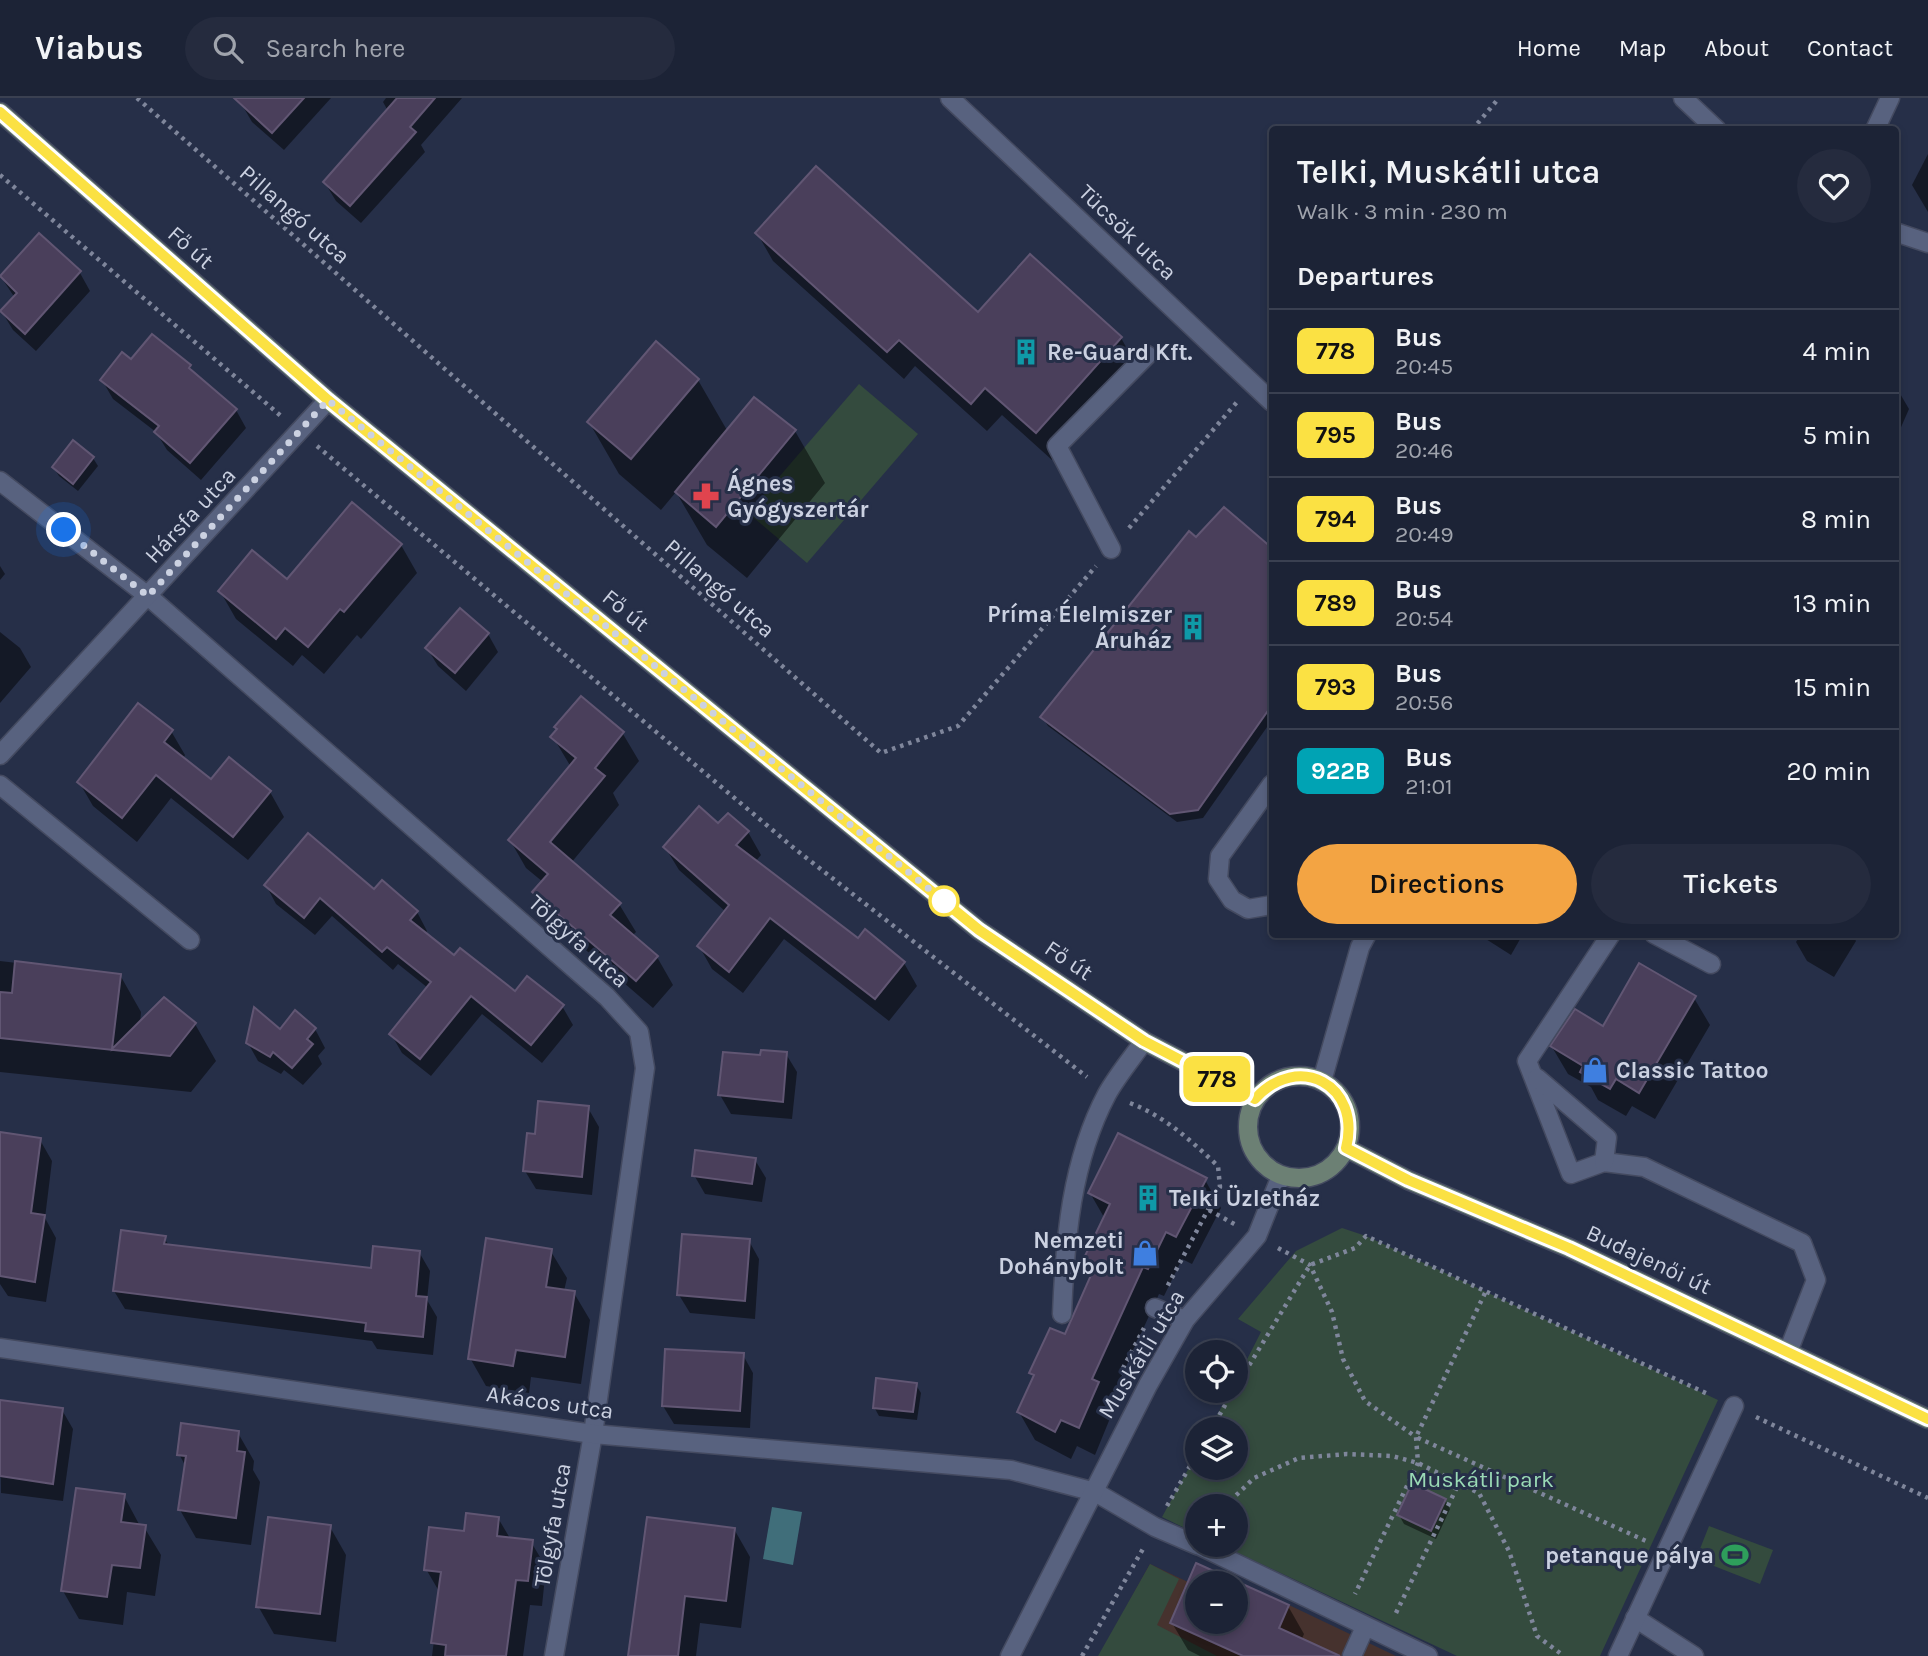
<!DOCTYPE html>
<html lang="en">
<head>
<meta charset="utf-8">
<style>
	:root { --surface:#1c2336; --page:#252b3e; --text:#f1f3f6; --muted:#a0a4ad; --line:#3a4051; --accent:#f3a443 }
	body { margin:0; font-family:Karla,sans-serif; background:var(--page); color:var(--text); height:100vh; display:flex; flex-direction:column; font-size:26px; white-space:nowrap }
	* { box-sizing:border-box; margin:0 }
	p { font-size:23px; color:var(--muted) }
	.icon { flex:none; width:38px; height:38px; fill:none; stroke:currentColor; stroke-width:2; stroke-linecap:round; stroke-linejoin:round }
	.map { position:relative; flex:1; overflow:hidden }
	.drawer { position:absolute; left:1269px; top:28px; width:630px; height:812px; display:flex; flex-direction:column; background:var(--surface); border-radius:7px; box-shadow:0 4px 10px #0003,0 0 0 2px var(--line) }
	.drawer>* { flex:none }
	.badge { padding:0 14px; border-radius:10px; font-size:24px; line-height:46px }
	.buttons { position:absolute; left:1185px; top:1242px; display:grid; gap:14px }
	.buttons a { display:grid; place-items:center; width:63px; height:63px; border-radius:50%; background:var(--surface); box-shadow:0 4px 10px #0003,0 0 0 2px var(--line); font-size:35px }
	.you { position:absolute; width:35px; height:35px; margin:-18px; border:5px solid #fff; border-radius:50%; background:#1a73e8; box-shadow:0 0 0 10px #1a73e833 }
	.map>.badge { position:absolute; translate:-50% -50%; box-shadow:0 0 0 4px #fff }
	h2 { padding:0 28px; font-size:26px; line-height:63px }
	.round { display:grid; place-items:center; flex:none; width:74px; height:74px; border-radius:37px; background:var(--page) }
	.summary { display:flex; align-items:center; justify-content:space-between; height:119px; padding:0 28px }
	h1 { font-size:33px; font-weight:600; line-height:52px }
	.cta { display:flex; gap:14px; margin-top:auto; padding:14px 28px }
	.cta a { flex:1; height:80px; border-radius:42px; background:var(--accent); color:#111; font-size:28px; font-weight:600; line-height:80px; text-align:center }
	.cta a+a { background:var(--page); color:var(--text) }
	ul { padding:0; list-style:none }
	li { display:flex; align-items:center; gap:21px; height:84px; padding:0 28px; border-top:2px solid var(--line) }
	li div { flex:1 }
	li b { display:block; font-size:26px }
	li em { font-style:normal }
	li .badge { min-width:77px; font-weight:700; text-align:center }
	header { display:flex; align-items:center; gap:42px; box-sizing:border-box; height:98px; padding:0 35px; background:var(--surface); border-bottom:2px solid var(--line) }
	header strong { font-size:33px }
	nav { display:flex; gap:38px; margin-inline-start:auto; font-size:24px }
	.search { width:490px; height:63px; background:var(--page); display:flex; align-items:center; gap:18px; box-sizing:border-box; padding:0 24px; border-radius:38px; color:var(--muted); font-size:26px }
	.map>svg:first-child { display:block }
	.education { fill:#46322e; fill-rule:evenodd }
	.green { fill:#344b3e }
	.water { fill:#406e7a }
	.shadow { fill:#0007; fill-rule:evenodd }
	.building { fill:#4a3f5b; stroke:#615673; stroke-width:2; fill-rule:evenodd }
	.lines { fill:none; stroke-linecap:round; stroke-linejoin:round }
	.lane-casing { stroke:#444a60; stroke-width:21 }
	.street-casing { stroke:#444a60; stroke-width:21 }
	.secondary-casing { stroke:#444a60; stroke-width:21 }
	.path { stroke:#7f869b; stroke-width:4.5; stroke-dasharray:3.5 5; stroke-linecap:butt }
	.lane { stroke:#58627f; stroke-width:18 }
	.street { stroke:#58627f; stroke-width:18 }
	.secondary { stroke:#6c8074; stroke-width:18 }
	.line-casing { stroke:#fff; stroke-width:16 }
	.line { stroke:#fbe143; stroke-width:10 }
	.walk { stroke:#cbd1e1; stroke-width:7; stroke-dasharray:0 12.6 }
	.stop-dot { fill:#fff; stroke:#fbe143; stroke-width:3.5 }
	.labels { text-anchor:middle; stroke-width:6; stroke-linejoin:round; paint-order:stroke }
	.street-label { font-size:23px; fill:#cbd1e1; stroke:#262f48 }
	.poi-label { font-size:23px; font-weight:bold; fill:#cbd1e1; stroke:#262f48; text-anchor:start }
	.park-label { font-size:23px; fill:#9adab5; stroke:#262f48 }
</style>
</head>
<body>
<header>
<strong>Viabus</strong>
<div class="search"><svg class="icon" aria-label="search" viewBox="0 0 24 24"><circle cx="10" cy="10" r="6"/><path d="M15 15l6 6"/></svg>Search here</div>
<nav><a>Home</a><a>Map</a><a>About</a><a>Contact</a></nav>
</header>
<div class="map">
<svg width="1928" height="1558" viewBox="0 0 1928 1558">
	<rect width="100%" height="100%" fill="#262f48"/>
	<!-- education -->
	<path class="education" d="M 1196,1465 L 1289,1507 L 1396,1558 L 1099,1558 L 1150,1466 L 1188,1484 ZM 1197,1486 L 1236,1486 L 1236,1524 L 1197,1524 Z"/>
	<!-- green -->
	<g class="green">
		<polygon points="859,286 918,336 807,465 748,415"/>
		<polygon points="1342,1130 1366,1138 1718,1302 1600,1558 1457,1558 1221,1447 1236,1447 1236,1409 1197,1409 1197,1436 1162,1419 1197,1355 1197,1370 1236,1370 1236,1332 1209,1332 1230,1293 1236,1293 1236,1283 1261,1234 1238,1221 1296,1153"/>
		<polygon points="1709,1428 1773,1452 1760,1486 1696,1461"/>
		<polygon points="1150,1466 1179,1481 1157,1527 1217,1558 1098,1558"/>
	</g>
	<!-- water -->
	<polygon class="water" points="772,1409 802,1414 793,1467 763,1461"/>
	<!-- shadow -->
	<g class="shadow">
		<polygon points="246,0 331,0 284,52 252,24 241,5"/>
		<polygon points="386,0 462,0 421,47 425,54 361,125 336,103 325,85 388,13 383,4"/>
		<polygon points="1928,56 1928,114 1912,87"/>
		<polygon points="757,135 978,217 1030,159 1121,240 1137,268 1052,362 1002,317 987,333 915,268 904,281 773,163"/>
		<polygon points="39,137 80,175 90,193 36,253 13,232 2,214 15,200 1,179"/>
		<polygon points="132,264 190,268 195,278 236,312 246,330 201,382 167,352 156,334 113,301 102,282"/>
		<polygon points="698,282 728,334 795,333 825,385 747,480 707,447 676,394 661,412 619,376 589,324"/>
		<polygon points="1895,287 1909,311 1895,343"/>
		<polygon points="93,360 98,368 78,393 59,378 54,370"/>
		<polygon points="1225,411 1272,452 1272,622 1203,720 1177,724 1048,628 1043,620"/>
		<polygon points="401,447 417,475 361,541 357,537 324,576 302,557 293,568 236,521 220,493 287,484"/>
		<polygon points="0,468 5,476 0,482"/>
		<polygon points="0,534 20,550 31,569 0,605"/>
		<polygon points="488,536 498,554 466,593 438,568 427,550"/>
		<polygon points="581,601 623,636 639,663 613,695 619,707 571,765 619,806 636,834 632,838 657,859 673,887 653,910 551,822 535,794 543,784 526,770 510,742 571,669 553,639"/>
		<polygon points="171,633 185,657 183,661 212,683 270,694 284,719 248,762 171,700 137,744 93,708 79,684"/>
		<polygon points="718,728 748,734 761,757 755,764 858,842 865,834 904,865 917,888 889,923 784,841 743,895 712,871 699,848 726,814 679,772 665,749"/>
		<polygon points="382,784 417,814 427,833 425,836 454,859 515,896 562,908 573,927 542,965 482,916 431,978 402,955 391,936 428,890 398,866 393,872 332,818 315,837 276,806 266,787 374,793"/>
		<polygon points="1478,836 1523,836 1511,857"/>
		<polygon points="1801,836 1852,836 1856,843 1834,879 1807,863 1796,844"/>
		<polygon points="0,863 120,877 141,914 140,926 195,926 216,963 191,994 0,974"/>
		<polygon points="1694,900 1710,927 1655,1021 1632,1008 1626,1018 1598,1002 1591,989 1568,976 1552,949"/>
		<polygon points="315,931 325,950 318,958 322,966 303,987 284,972 281,976 258,963 248,945 280,933"/>
		<polygon points="786,956 797,974 792,1021 731,1016 720,997"/>
		<polygon points="588,1010 599,1029 592,1097 536,1091 525,1073"/>
		<polygon points="0,1035 40,1042 52,1063 45,1120 56,1140 46,1204 8,1198 0,1186"/>
		<polygon points="755,1062 766,1080 762,1104 705,1096 694,1077"/>
		<polygon points="1205,1082 1221,1110 1192,1166 1182,1161 1164,1198 1159,1196 1109,1306 1113,1313 1095,1357 1077,1348 1071,1361 1035,1342 1019,1314 1034,1281 1031,1275 1065,1239 1093,1177 1085,1162 1105,1121 1090,1095"/>
		<polygon points="164,1140 170,1149 373,1172 419,1154 430,1173 427,1202 437,1219 433,1257 377,1251 372,1243 125,1211 114,1193"/>
		<polygon points="749,1143 759,1161 755,1221 690,1215 679,1197"/>
		<polygon points="550,1152 567,1180 564,1193 574,1195 590,1222 581,1286 531,1279 529,1295 486,1288 470,1260"/>
		<polygon points="743,1257 753,1275 750,1330 674,1326 663,1308"/>
		<polygon points="916,1287 921,1295 917,1322 879,1318 874,1309"/>
		<polygon points="0,1307 62,1312 73,1331 63,1403 1,1395"/>
		<polygon points="238,1335 254,1363 253,1372 260,1384 251,1447 196,1440 180,1412 186,1369 179,1356"/>
		<polygon points="124,1398 140,1428 144,1429 161,1457 155,1498 127,1494 123,1527 79,1521 63,1493"/>
		<polygon points="1445,1402 1450,1411 1436,1441 1404,1426 1399,1417"/>
		<polygon points="498,1420 511,1442 531,1444 546,1469 542,1508 530,1507 523,1558 432,1558 440,1495 426,1471 466,1435"/>
		<polygon points="330,1429 346,1457 336,1544 274,1536 258,1508"/>
		<polygon points="734,1431 750,1459 741,1530 700,1525 696,1558 630,1558"/>
		<path d="M 1197,1467 L 1288,1508 L 1304,1536 L 1301,1543 L 1310,1558 L 1200,1558 L 1188,1552 L 1172,1525 ZM 1197,1486 L 1236,1486 L 1236,1524 L 1197,1524 Z"/>
	</g>
	<!-- building -->
	<g class="building">
		<polygon points="234,0 304,0 272,35"/>
		<polygon points="397,0 435,0 410,29 416,34 350,108 323,84"/>
		<polygon points="816,68 978,214 1030,156 1122,239 1036,335 985,290 971,306 899,242 887,254 755,135"/>
		<polygon points="39,135 81,173 25,236 0,213 17,195 0,178"/>
		<polygon points="152,236 191,267 189,270 237,311 190,365 154,334 159,328 100,282 122,254 131,261"/>
		<polygon points="656,243 699,281 631,361 587,324"/>
		<polygon points="754,299 796,332 716,429 675,394"/>
		<polygon points="73,342 94,359 73,386 52,369"/>
		<polygon points="352,404 402,446 344,514 340,511 308,549 285,530 276,541 218,493 252,452 287,481"/>
		<polygon points="1224,409 1272,450 1272,607 1198,712 1170,716 1040,619 1189,433 1196,439"/>
		<polygon points="460,510 489,535 455,575 425,550"/>
		<polygon points="581,598 624,634 595,670 605,678 550,744 621,805 610,817 658,858 636,883 532,794 548,776 508,742 576,660 550,639 557,631 554,629"/>
		<polygon points="138,605 173,632 164,644 211,681 229,659 271,693 233,739 156,677 122,720 77,684"/>
		<polygon points="699,708 718,725 728,715 749,733 736,747 858,840 865,831 905,864 875,901 770,820 729,874 697,848 729,807 663,749"/>
		<polygon points="308,735 374,791 382,782 418,813 410,822 454,857 460,850 515,893 527,878 564,907 531,947 471,898 420,961 389,936 431,884 387,849 382,854 320,800 304,820 264,787"/>
		<polygon points="15,863 121,876 112,951 164,899 196,925 170,958 0,940 0,894 12,895"/>
		<polygon points="1639,865 1696,898 1639,995 1616,981 1610,991 1580,974 1583,968 1550,948 1575,911 1603,928"/>
		<polygon points="254,909 280,931 295,912 316,930 307,941 313,946 292,970 273,954 270,959 246,945"/>
		<polygon points="761,952 787,954 783,1004 718,997 723,954 760,957"/>
		<polygon points="538,1003 589,1008 582,1079 523,1073 527,1035 535,1036"/>
		<polygon points="0,1034 41,1040 31,1115 45,1117 35,1184 0,1178"/>
		<polygon points="1118,1035 1207,1080 1176,1139 1166,1134 1148,1171 1143,1169 1092,1281 1099,1284 1079,1330 1061,1322 1055,1334 1017,1314 1034,1277 1029,1275 1050,1230 1065,1236 1095,1168 1083,1162 1110,1106 1088,1095"/>
		<polygon points="695,1052 756,1060 752,1086 692,1078"/>
		<polygon points="121,1132 166,1138 164,1146 371,1170 373,1148 420,1153 416,1198 427,1199 423,1239 365,1233 366,1225 113,1193"/>
		<polygon points="682,1136 750,1141 745,1203 677,1197"/>
		<polygon points="486,1140 552,1151 546,1189 575,1193 565,1259 516,1252 513,1268 468,1261"/>
		<polygon points="665,1251 744,1255 740,1313 662,1308"/>
		<polygon points="876,1280 917,1285 913,1314 873,1310"/>
		<polygon points="0,1302 63,1310 53,1386 0,1378"/>
		<polygon points="181,1325 239,1333 237,1353 245,1354 236,1420 178,1412 186,1358 177,1357"/>
		<polygon points="1412,1385 1446,1401 1431,1433 1397,1417"/>
		<polygon points="76,1390 125,1396 121,1424 146,1427 140,1470 112,1467 107,1499 61,1493"/>
		<polygon points="466,1415 499,1419 497,1438 533,1442 528,1483 516,1482 506,1558 445,1558 446,1547 431,1545 441,1474 424,1472 429,1429 464,1433"/>
		<polygon points="268,1419 331,1427 320,1516 256,1509"/>
		<polygon points="647,1419 735,1430 726,1503 685,1498 678,1558 628,1558"/>
		<path d="M 1196,1465 L 1289,1507 L 1279,1530 L 1340,1558 L 1243,1558 L 1170,1525 ZM 1197,1486 L 1236,1486 L 1236,1524 L 1197,1524 Z"/>
	</g>
	<g class="lines">
		<!-- lane casing -->
		<g class="lane-casing">
			<g id="lane">
				<polyline points="1683,0 1717,32"/>
				<polyline points="1111,451 1057,348 1147,257"/>
				<polyline points="1272,686 1220,758 1218,781 1232,802 1248,811 1272,807"/>
				<polyline points="1611,836 1527,963 1571,1076 1604,1064 1644,1069 1802,1145 1816,1182 1788,1254"/>
				<polyline points="1654,836 1711,866"/>
				<polyline points="1537,980 1607,1040 1604,1064"/>
				<polyline points="1155,1210 1185,1222"/>
				<path d="M 1062,1216 C 1065,1141 1071,1064 1107,996 C 1117,978 1132,960 1144,943"/>
			</g>
		</g>
		<!-- street casing -->
		<g class="street-casing">
			<g id="street">
				<polyline points="950,0 1272,304"/>
				<polyline points="1875,32 1890,0"/>
				<polyline points="1895,134 1928,145"/>
				<polyline points="0,383 148,498 607,899 639,934 645,970 593,1336 554,1558"/>
				<polyline points="0,657 328,302"/>
				<polyline points="0,687 190,842"/>
				<polyline points="1322,983 1360,849 1367,836"/>
				<polyline points="0,1250 593,1336 1011,1372 1095,1394 1155,1429 1197,1447"/>
				<polyline points="1198,1447 1428,1558"/>
				<polyline points="1635,1520 1694,1558"/>
				<polyline points="1010,1558 1148,1287 1185,1222 1257,1138 1281,1078"/>
				<polyline points="1352,1558 1365,1529"/>
				<polyline points="1618,1558 1734,1308"/>
			</g>
		</g>
		<!-- secondary casing -->
		<g class="secondary-casing">
			<g id="secondary">
				<polyline points="0,14 328,302 979,832 1144,943 1255,1001"/>
				<circle cx="1299" cy="1029" r="51"/>
				<polyline points="1346,1050 1408,1082 1569,1150 1928,1321"/>
			</g>
		</g>
		<!-- path -->
		<g class="path">
			<polyline points="137,0 881,655 958,628 1096,468"/>
			<polyline points="1472,32 1499,0"/>
			<polyline points="0,77 281,318"/>
			<polyline points="317,348 795,751 1087,979"/>
			<polyline points="1129,430 1237,304"/>
			<path d="M 1130,1005 C 1166,1019 1190,1042 1218,1068 L 1220,1089 L 1167,1189"/>
			<polyline points="1209,1112 1236,1127"/>
			<polyline points="1278,1150 1310,1167 1332,1214 1343,1261 1365,1303 1416,1339 1418,1365 1355,1496"/>
			<polyline points="1485,1195 1416,1339 1646,1443"/>
			<polyline points="1125,1276 1121,1274 1144,1230"/>
			<polyline points="1236,1289 1310,1167 1355,1150 1366,1138 1710,1297"/>
			<polyline points="1756,1319 1928,1400"/>
			<polyline points="1211,1332 1233,1293"/>
			<polyline points="1167,1408 1197,1356"/>
			<polyline points="1224,1409 1254,1380 1299,1360 1347,1356 1392,1358 1418,1365 1479,1395 1509,1453 1537,1538 1564,1558"/>
			<polyline points="1396,1515 1460,1383"/>
			<polyline points="1082,1558 1144,1449"/>
		</g>
		<!-- lane -->
		<use href="#lane" class="lane"/>
		<!-- street -->
		<use href="#street" class="street"/>
		<!-- secondary -->
		<use href="#secondary" class="secondary"/>
	</g>
	<g class="lines">
		<!-- line casing -->
		<g class="line-casing">
			<path id="line" d="M 0,14 L 328,302 L 979,832 L 1144,943 L 1255,1001 C 1298,953 1362,987 1346,1050 L 1408,1082 L 1569,1150 L 1928,1321"/>
		</g>
		<!-- line -->
		<use href="#line" class="line"/>
		<!-- walk -->
		<polyline class="walk" points="64,432 148,498 328,302 944,803"/>
	</g>
	<!-- icons -->
	<defs>
		<g id="building-bare" transform="scale(2.1)"><path d="M-4-6H4V6H1V3H-1V6H-4ZM-2.5-4.3h1.7v1.8h-1.7ZM.8-4.3h1.7v1.8H.8ZM-2.5-1h1.7V.8h-1.7ZM.8-1h1.7V.8H.8Z" fill="#0f9aa8" stroke="#262f48" stroke-width="2.5" paint-order="stroke"/></g>
		<g id="pharmacy-bare" transform="scale(2.1)"><path d="M-2-6h4v4h4v4h-4v4h-4v-4h-4v-4h4Z" fill="#e0444e" stroke="#262f48" stroke-width="2.5" paint-order="stroke"/></g>
		<g id="shop-bare" transform="scale(2.1)"><path d="M-5-2.5h2.3a2.7 3.5 0 0 1 5.4 0H5L5.5 6h-11ZM-1.5-2.5h3a1.5 2.3 0 0 0-3 0Z" fill="#3f7fe0" stroke="#262f48" stroke-width="2.5" paint-order="stroke"/></g>
		<g id="stadium-bare" transform="scale(2.1)"><path d="M0-5a6.5 5 0 1 0 0 10a6.5 5 0 1 0 0-10ZM-3.5-1.8h7v3.6h-7Z" fill="#2e9e5b" stroke="#262f48" stroke-width="2.5" paint-order="stroke"/></g>
	</defs>
	<g fill-rule="evenodd">
		<use href="#building-bare" x="1026" y="254"/>
		<use href="#pharmacy-bare" x="706" y="398"/>
		<use href="#building-bare" x="1193" y="529"/>
		<use href="#shop-bare" x="1595" y="972"/>
		<use href="#building-bare" x="1148" y="1100"/>
		<use href="#shop-bare" x="1145" y="1155"/>
		<use href="#stadium-bare" x="1735" y="1457"/>
	</g>
	<!-- markers -->
	<circle class="stop-dot" cx="944" cy="803" r="14"/>
	<g class="labels">
		<!-- street labels -->
		<g class="street-label">
			<text transform="translate(295 116) rotate(41)" y="8">Pillangó utca</text>
			<text transform="translate(1128 134) rotate(44)" y="8">Tücsök utca</text>
			<text transform="translate(191 149) rotate(41)" y="8">Fő út</text>
			<text transform="translate(190 417) rotate(-47)" y="8">Hársfa utca</text>
			<text transform="translate(720 490) rotate(41)" y="8">Pillangó utca</text>
			<text transform="translate(626 512) rotate(39)" y="8">Fő út</text>
			<text transform="translate(579 843) rotate(42)" y="8">Tölgyfa utca</text>
			<text transform="translate(1069 862) rotate(34)" y="8">Fő út</text>
			<text transform="translate(1649 1161) rotate(25)" y="8">Budajenői út</text>
			<text transform="translate(1141 1256) rotate(-59)" y="8">Muskátli utca</text>
			<text transform="translate(550 1304) rotate(8)" y="8">Akácos utca</text>
			<text transform="translate(552 1427) rotate(-80)" y="8">Tölgyfa utca</text>
		</g>
		<!-- poi labels -->
		<g class="poi-label">
			<text x="1047" y="262">Re-Guard Kft.</text>
			<text x="727" y="393">Ágnes<tspan x="727" dy="26">Gyógyszertár</tspan></text>
			<text x="1172" y="524" text-anchor="end">Príma Élelmiszer<tspan x="1172" dy="26">Áruház</tspan></text>
			<text x="1616" y="980">Classic Tattoo</text>
			<text x="1169" y="1108">Telki Üzletház</text>
			<text x="1124" y="1150" text-anchor="end">Nemzeti<tspan x="1124" dy="26">Dohánybolt</tspan></text>
			<text x="1714" y="1465" text-anchor="end">petanque pálya</text>
		</g>
		<!-- park labels -->
		<g class="park-label">
			<text x="1481" y="1389">Muskátli park</text>
		</g>
	</g>
</svg>
<div class="buttons">
<a><svg class="icon" aria-label="locate" viewBox="0 0 24 24"><circle cx="12" cy="12" r="6"/><path d="M12 2v4M12 18v4M2 12h4M18 12h4"/></svg></a>
<a><svg class="icon" aria-label="layers" viewBox="0 0 24 24"><path d="M12 4l9 5-9 5-9-5zM3 14l9 5 9-5"/></svg></a>
<a>+</a>
<a>−</a>
</div>
<div class="you" style="left:64px;top:432px"></div>
<b class="badge" style="left:1217px;top:981px;background:#fbe143;color:#111">778</b>
<section class="drawer">
<div class="summary"><div><h1>Telki, Muskátli utca</h1><p>Walk · 3 min · 230 m</p></div><a class="round"><svg class="icon" aria-label="heart" viewBox="0 0 24 24"><path d="M12 20l-8-8c-3-5 5-10 8-4 3-6 11-1 8 4z"/></svg></a></div>
<h2>Departures</h2>
<ul>
<li><span class="badge" style="background:#fbe143;color:#111">778</span><div><b>Bus</b><p>20:45</p></div><em>4 min</em></li>
<li><span class="badge" style="background:#fbe143;color:#111">795</span><div><b>Bus</b><p>20:46</p></div><em>5 min</em></li>
<li><span class="badge" style="background:#fbe143;color:#111">794</span><div><b>Bus</b><p>20:49</p></div><em>8 min</em></li>
<li><span class="badge" style="background:#fbe143;color:#111">789</span><div><b>Bus</b><p>20:54</p></div><em>13 min</em></li>
<li><span class="badge" style="background:#fbe143;color:#111">793</span><div><b>Bus</b><p>20:56</p></div><em>15 min</em></li>
<li><span class="badge" style="background:#00a3b4;color:#fff">922B</span><div><b>Bus</b><p>21:01</p></div><em>20 min</em></li>
</ul>
<div class="cta"><a>Directions</a><a>Tickets</a></div>
</section>
</div>
</body>
</html>
